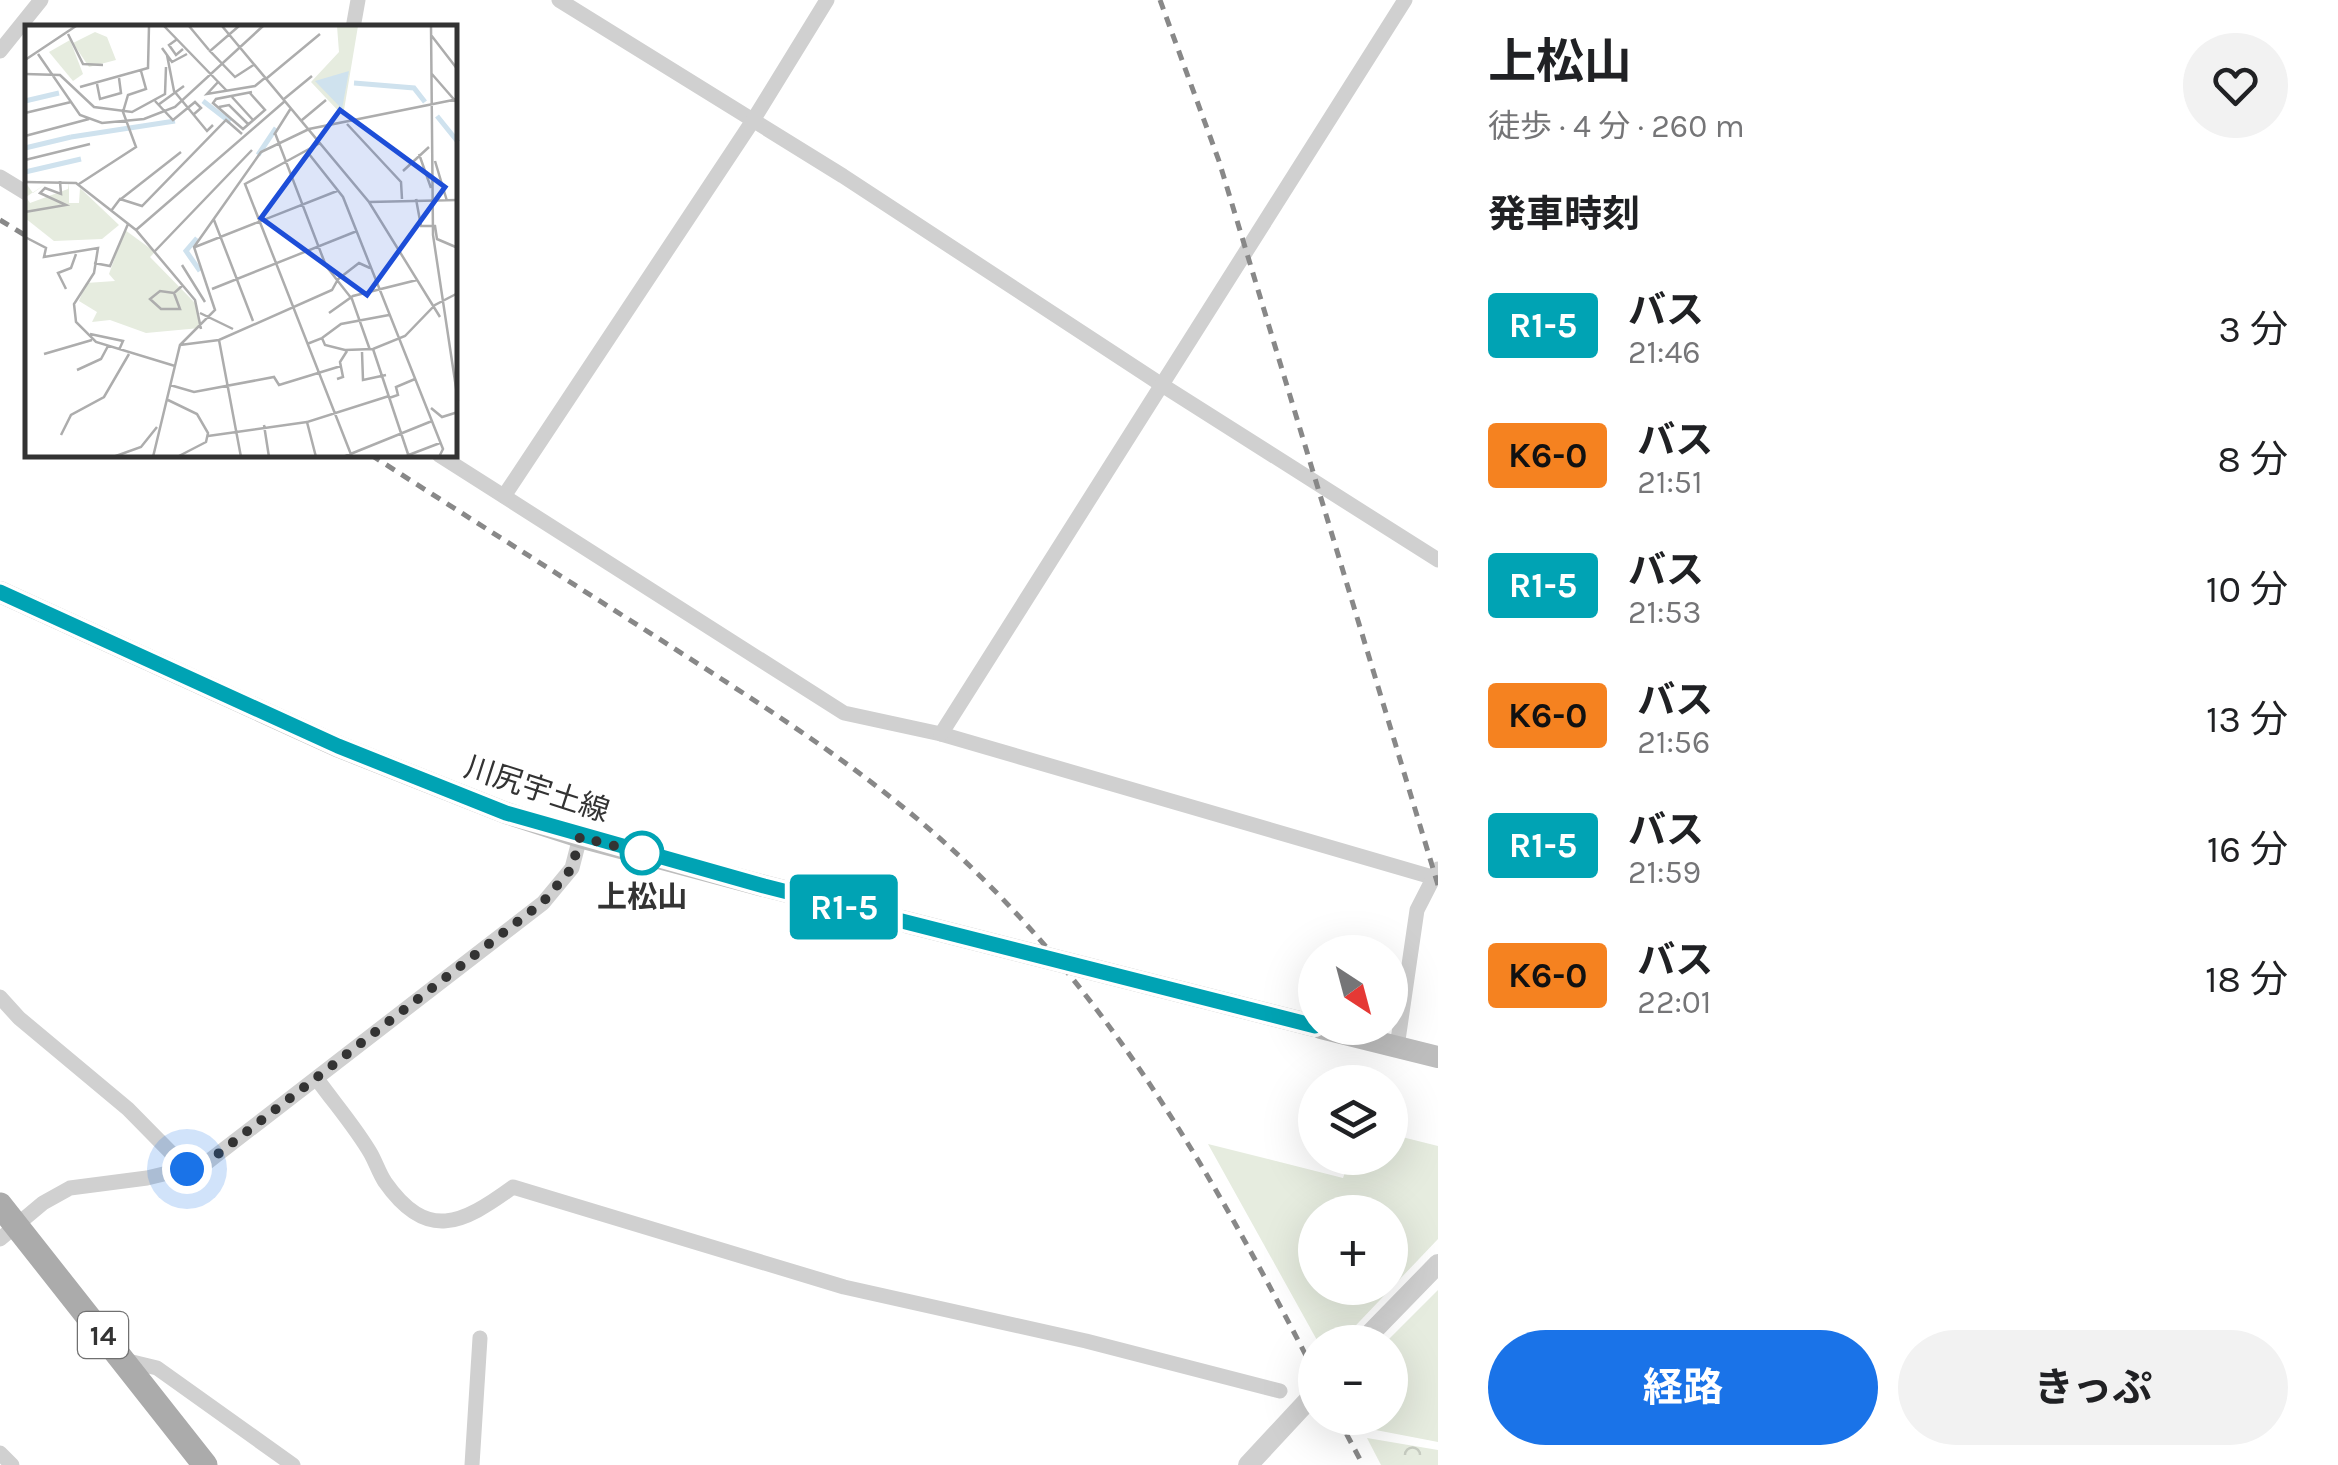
<!DOCTYPE html>
<html lang="ja">
<head>
<meta charset="utf-8">
<style>
	:root { --surface:#fff; --page:#f2f2f2; --text:#202124; --muted:#757577; --accent:#1a73e8 }
	body { margin:0; font-family:Karla,"Noto Sans JP",sans-serif; background:var(--page); color:var(--text); height:100vh; display:flex; flex-direction:column; font-size:38px; white-space:nowrap }
	* { box-sizing:border-box; margin:0 }
	p { font-size:32px; color:var(--muted) }
	.icon { flex:none; width:55px; height:55px; fill:none; stroke:currentColor; stroke-width:2; stroke-linecap:round; stroke-linejoin:round }
	.map { position:relative; flex:1; overflow:hidden }
	.side { display:flex; flex-direction:column; background:var(--surface); width:900px }
	.side>* { flex:none }
	.badge { padding:0 20px; border-radius:8px; font-size:35px; line-height:65px }
	.needle { width:65px; rotate:144deg }
	.fabs { position:absolute; left:1298px; top:935px; display:grid; gap:20px }
	.fabs a { display:grid; place-items:center; width:110px; height:110px; border-radius:50%; background:var(--surface); box-shadow:0 10px 40px #0002; font-size:50px }
	.you { position:absolute; width:50px; height:50px; margin:-25px; border:8px solid #fff; border-radius:50%; background:#1a73e8; box-shadow:0 0 0 15px #1a73e833 }
	.map>.badge { position:absolute; translate:-50% -50%; box-shadow:0 0 0 5px #fff }
	h2 { padding:0 50px; font-size:38px; line-height:90px }
	.round { display:grid; place-items:center; flex:none; width:105px; height:105px; border-radius:52px; background:var(--page) }
	.summary { display:flex; align-items:center; justify-content:space-between; height:170px; padding:0 50px }
	h1 { font-size:48px; font-weight:700; line-height:75px }
	.button { display:flex; gap:20px; margin-top:auto; padding:20px 50px }
	.button a { flex:1; height:115px; border-radius:60px; background:var(--accent); color:#fff; font-size:40px; font-weight:700; line-height:115px; text-align:center }
	.button a+a { background:var(--page); color:var(--text) }
	ul { padding:0; list-style:none }
	li { display:flex; align-items:center; gap:30px; height:130px; padding:0 50px }
	li div { flex:1 }
	li b { display:block; font-size:38px }
	li em { font-style:normal }
	li .badge { min-width:110px; font-weight:700; text-align:center }
	main { display:flex; flex:1; min-height:0 }
	.map>svg:first-child { display:block }
	.grass { fill:#e6ecdf; fill-rule:evenodd }
	.park { fill:url(#park-crowns) }
	.lines { fill:none; stroke-linecap:round; stroke-linejoin:round }
	.minor { stroke:#d0d0d0; stroke-width:15 }
	.tertiary { stroke:#d0d0d0; stroke-width:20 }
	.secondary { stroke:#bdbdbd; stroke-width:22 }
	.primary { stroke:#ababab; stroke-width:25 }
	.rail { stroke:#888; stroke-width:5; stroke-dasharray:10 8; stroke-linecap:butt }
	.line-casing { stroke:#fff; stroke-width:22 }
	.line { stroke:#00a3b4; stroke-width:15 }
	.walk { stroke:#333; stroke-width:10; stroke-dasharray:0 18 }
	.stop-dot { fill:#fff; stroke:#00a3b4; stroke-width:5 }
	.labels { text-anchor:middle; stroke-width:10; stroke-linejoin:round; paint-order:stroke }
	.shield { fill:#fff; stroke:#707070; stroke-width:2.5 }
	.shield-label { font-size:28px; font-weight:bold; fill:#333 }
	.street-label { font-size:30px; fill:#333; stroke:#fff }
	.stop-label { font-size:30px; font-weight:bold; fill:#333; stroke:#fff }
	.inset-river { fill:none; stroke:#cfe2ee; stroke-width:5 }
	.inset-road { fill:none; stroke:#adadad; stroke-width:2.5 }
	.view { fill:#1d4ed8; fill-opacity:0.15; stroke:#1d4ed8; stroke-width:5 }
	.inset-edge { fill:none; stroke:#333; stroke-width:5 }
</style>
</head>
<body>
<main>
<div class="map">
<svg width="1438" height="1465" viewBox="0 0 1438 1465">
	<defs>
		<pattern id="park-crowns" width="20" height="18" patternUnits="userSpaceOnUse" patternTransform="scale(2.5)"><rect width="20" height="18" fill="#e6ecdf"/><path d="M2 6a3 3 0 1 1 6 0M12 15a3 3 0 1 1 6 0" fill="none" stroke="#c6cbc0"/></pattern>
	</defs>
	<rect width="100%" height="100%" fill="#fff"/>
	<!-- grass -->
	<g class="grass">
		<path d="M 1390,1134 L 1438,1146 L 1438,1239 L 1340,1342 L 1318,1342 L 1208,1144 L 1343,1178 L 1350,1158 L 1390,1158 ZM 1315,1212 L 1390,1212 L 1390,1288 L 1315,1288 Z"/>
		<polygon points="1438,1290 1438,1442 1360,1427 1355,1418 1390,1418 1390,1342 1386,1342"/>
	</g>
	<!-- park -->
	<polygon class="park" points="1367,1438 1438,1450 1438,1465 1381,1465"/>
	<g class="lines">
		<!-- minor -->
		<g class="minor">
			<polyline points="559,0 843,176 1162,385 1438,560"/>
			<polyline points="353,28 358,0"/>
			<polyline points="0,51 41,0"/>
			<polyline points="0,177 28,194"/>
			<polyline points="439,455 844,713 941,734 1432,877"/>
			<polyline points="504,496 752,122 827,0"/>
			<polyline points="941,734 1405,0"/>
			<polyline points="0,997 19,1018 128,1109 187,1169"/>
			<polyline points="1397,1047 1417,910 1438,869"/>
			<path d="M 317,1079 C 335,1104 356,1128 371,1154 C 376,1163 379,1173 385,1182 C 427,1242 462,1224 513,1187 L 844,1287 L 1086,1341 L 1280,1391"/>
			<polyline points="0,1239 43,1203 70,1188 147,1178 205,1164 543,903 572,868 580,837"/>
			<polyline points="124,1360 157,1368 293,1465"/>
			<polyline points="0,1453 12,1465"/>
			<polyline points="472,1465 480,1338"/>
		</g>
		<!-- tertiary -->
		<g class="tertiary">
			<polyline points="1362,1342 1438,1264"/>
			<polyline points="1248,1465 1315,1393"/>
		</g>
		<!-- secondary -->
		<g class="secondary">
			<polyline points="0,592 337,746 506,813 580,837 764,886 1315,1026"/>
			<polyline points="1321,1028 1438,1057"/>
		</g>
		<!-- primary -->
		<polyline class="primary" points="0,1205 205,1465"/>
		<!-- rail -->
		<g class="rail">
			<polyline points="1160,0 1219,161 1438,885"/>
			<polyline points="0,220 28,237"/>
			<path d="M 371,455 C 477,523 583,590 689,658 C 796,727 900,794 989,885 C 1129,1026 1225,1198 1315,1373"/>
			<polyline points="1338,1418 1363,1465"/>
		</g>
	</g>
	<g class="lines">
		<!-- line casing -->
		<g class="line-casing">
			<polyline id="line" points="0,592 338,746 506,813 764,886 1315,1026"/>
		</g>
		<!-- line -->
		<use href="#line" class="line"/>
		<!-- walk -->
		<polyline class="walk" points="187,1169 205,1164 543,902 572,868 580,837 654,856 642,853"/>
	</g>
	<!-- markers -->
	<circle class="stop-dot" cx="642" cy="853" r="20"/>
	<g class="labels">
		<!-- shield labels -->
		<rect class="shield" x="78" y="1312" width="50" height="46" rx="8"/>
		<g class="shield-label">
			<text x="103" y="1345">14</text>
		</g>
		<!-- street labels -->
		<g class="street-label">
			<text transform="translate(537 789) rotate(18)" y="10">川尻宇土線</text>
		</g>
		<!-- stop labels -->
		<g class="stop-label">
			<text x="642" y="907">上松山</text>
		</g>
	</g>
	<!-- overview -->
	<g transform="translate(25 25)">
		<rect width="432" height="432" fill="#fff"/>
		<path d="M 0,157 L 8,168 L 22,158 L 1,172 L 5,178 L 43,164 L 44,157 L 44,178 L 54,178 L 55,163 L 94,200 L 77,214 L 29,216 L 0,193 ZM 100,205 L 130,227 L 125,232 L 172,280 L 175,303 L 121,308 L 85,295 L 67,297 L 72,287 L 54,276 L 61,258 L 90,256 L 84,249 Z" fill="#e6ecdf"/>
		<path d="M 45,15 L 58,49 L 48,56 L 24,27 Z" fill="#e6ecdf"/>
		<path d="M 312,1 L 333,1 L 318,91 L 286,57 L 314,27 ZM 70,7 L 82,12 L 91,35 L 64,42 L 48,18 Z" fill="#e6ecdf"/>
		<path d="M 324,46 L 317,84 L 290,56 Z" fill="#cfe2ee"/>
		<path class="inset-river" d="M 329,58 L 389,63 L 400,77M 0,76 L 34,68M 178,76 L 205,97M 412,91 L 433,117M 46,112 L 150,96M 0,123 L 46,112M 233,130 L 251,103M 0,147 L 56,134M 172,213 L 161,226 L 175,246"/>
		<path class="inset-road" d="M 139,1 L 202,66M 164,1 L 184,25M 197,1 L 344,177 L 415,292M 214,1 L 185,26 L 210,52 L 230,39M 406,1 L 408,210 L 433,376M 43,9 L 58,39 L 78,40M 406,10 L 433,45M 151,15 L 144,20 L 151,30 L 158,24M 137,23 L 147,37 L 162,29M 13,29 L 55,90 L 77,98 L 119,94 L 150,82 L 238,1M 142,30 L 149,66 L 182,106 L 188,100M 0,35 L 51,1M 406,48 L 433,79M 0,49 L 35,50 L 69,82 L 107,87 L 140,69 L 141,42M 242,53 L 295,9M 194,56 L 182,69 L 230,61 L 241,52M 72,59 L 75,74 L 96,68 L 94,53M 55,62 L 123,43 L 124,1M 224,67 L 240,85 L 218,104 L 188,78 L 191,74 L 227,67M 207,72 L 228,95M 259,74 L 287,51M 130,76 L 148,95 L 170,77 L 176,83 L 168,90M 133,80 L 159,61M 194,82 L 204,80 L 223,99M 0,88 L 46,77M 277,95 L 301,75M 322,99 L 376,157 L 377,174M 250,108 L 301,241 L 327,274 L 345,325M 249,110 L 266,83M 0,111 L 64,94M 295,118 L 220,159 L 327,432M 284,129 L 318,172 L 418,424 L 414,432M 394,129 L 406,163M 0,135 L 65,119M 410,136 L 422,176M 378,146 L 404,122M 0,157 L 51,158 L 111,205 L 170,275 L 176,304M 54,159 L 111,122 L 98,87 L 103,70 L 121,64 L 116,46M 96,174 L 156,127M 391,174 L 396,201 L 410,201 L 412,214 L 433,223M 344,177 L 433,175M 86,186 L 95,174 L 117,181 L 201,95 L 217,109M 0,187 L 41,180 L 15,168 L 20,163 L 36,169 L 35,156M 189,195 L 228,296M 111,205 L 260,76M 0,212 L 21,223 L 19,232 L 73,223 L 69,248 L 49,279 L 51,297 L 71,317 L 150,341M 170,222 L 312,166M 130,226 L 227,125M 69,238 L 85,241 L 103,199M 157,240 L 180,277M 312,255 L 334,238 L 345,243M 41,264 L 33,248 L 46,243 L 51,229M 187,264 L 332,206M 149,268 L 135,266 L 125,274 L 136,284 L 155,284 L 149,268 L 158,260M 175,288 L 208,304M 304,288 L 328,271 L 392,255M 65,309 L 98,316 L 94,325M 297,313 L 316,299 L 364,290M 194,315 L 216,432M 282,319 L 297,313 L 300,320 L 320,325 L 348,324 L 380,311 L 410,280 L 433,268M 155,320 L 194,315 L 307,265 L 312,256M 348,324 L 384,432M 337,327 L 338,355 L 361,350M 19,329 L 67,315M 52,345 L 76,334 L 83,321M 312,354 L 318,352 L 315,337 L 322,326M 145,360 L 169,367 L 249,352 L 254,360 L 316,341M 364,373 L 373,370 L 371,362 L 390,354M 143,375 L 172,389 L 183,408 L 181,417 L 152,432M 406,383 L 417,392 L 433,387M 239,400 L 244,432M 36,410 L 46,390 L 79,372 L 104,329M 183,411 L 282,397M 381,431 L 415,418M 88,432 L 116,422 L 132,402M 128,432 L 155,320 L 190,285 L 169,222 L 236,127 L 284,104 L 433,74M 291,432 L 282,397 L 364,371M 318,432 L 407,396"/>
		<path class="view" d="M 315,85 L 420,162 L 342,270 L 236,193 Z"/>
		<rect width="432" height="432" class="inset-edge"/>
	</g>
</svg>
<div class="fabs">
<a><svg class="needle" viewBox="-14 -14 28 28"><path d="M0-13l5 13h-10z" fill="#e53935"/><path d="M0 13l5-13h-10z" fill="#757577"/></svg></a>
<a><svg class="icon" aria-label="layers" viewBox="0 0 24 24"><path d="M12 4l9 5-9 5-9-5zM3 14l9 5 9-5"/></svg></a>
<a>+</a>
<a>−</a>
</div>
<div class="you" style="left:187px;top:1169px"></div>
<b class="badge" style="left:844px;top:907px;background:#00a3b4;color:#fff">R1-5</b>
</div>
<section class="side">
<div class="summary"><div><h1>上松山</h1><p>徒歩 · 4 分 · 260 m</p></div><a class="round"><svg class="icon" aria-label="heart" viewBox="0 0 24 24"><path d="M12 20l-8-8c-3-5 5-10 8-4 3-6 11-1 8 4z"/></svg></a></div>
<h2>発車時刻</h2>
<ul>
<li><span class="badge" style="background:#00a3b4;color:#fff">R1-5</span><div><b>バス</b><p>21:46</p></div><em>3 分</em></li>
<li><span class="badge" style="background:#f58220;color:#111">K6-0</span><div><b>バス</b><p>21:51</p></div><em>8 分</em></li>
<li><span class="badge" style="background:#00a3b4;color:#fff">R1-5</span><div><b>バス</b><p>21:53</p></div><em>10 分</em></li>
<li><span class="badge" style="background:#f58220;color:#111">K6-0</span><div><b>バス</b><p>21:56</p></div><em>13 分</em></li>
<li><span class="badge" style="background:#00a3b4;color:#fff">R1-5</span><div><b>バス</b><p>21:59</p></div><em>16 分</em></li>
<li><span class="badge" style="background:#f58220;color:#111">K6-0</span><div><b>バス</b><p>22:01</p></div><em>18 分</em></li>
</ul>
<div class="button"><a>経路</a><a>きっぷ</a></div>
</section>
</main>
</body>
</html>
